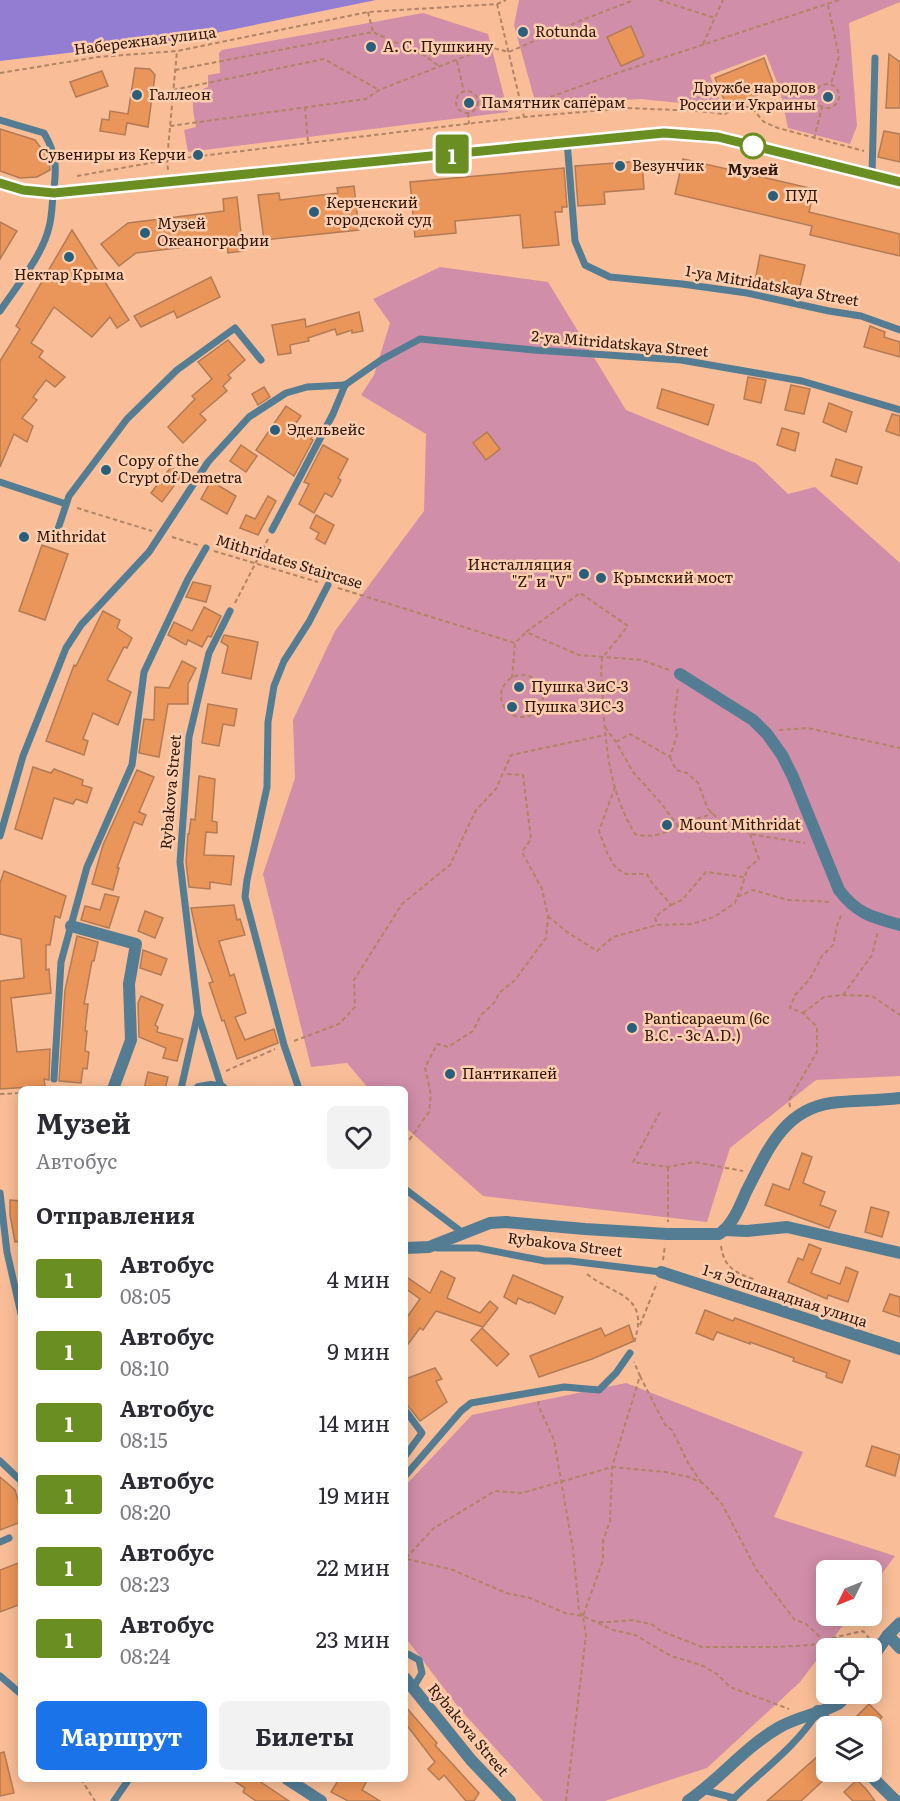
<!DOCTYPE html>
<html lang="ru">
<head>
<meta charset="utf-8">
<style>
	:root { --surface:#fff; --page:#f2f2f3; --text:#2b2b33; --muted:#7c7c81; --accent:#1a73e8 }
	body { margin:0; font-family:Literata,serif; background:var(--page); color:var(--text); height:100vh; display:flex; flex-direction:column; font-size:22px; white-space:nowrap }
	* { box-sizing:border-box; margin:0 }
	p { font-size:20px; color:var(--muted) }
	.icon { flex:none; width:33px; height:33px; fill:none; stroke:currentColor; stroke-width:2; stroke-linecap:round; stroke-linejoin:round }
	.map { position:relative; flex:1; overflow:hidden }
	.details { position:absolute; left:18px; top:1086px; width:390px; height:696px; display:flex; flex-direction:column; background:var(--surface); border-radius:9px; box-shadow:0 3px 15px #0003 }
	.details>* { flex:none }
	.badge { padding:0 12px; border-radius:4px; font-size:21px; line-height:39px }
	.needle { width:39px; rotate:227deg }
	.tools { position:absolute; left:816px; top:1560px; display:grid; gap:12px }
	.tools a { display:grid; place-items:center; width:66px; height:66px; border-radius:9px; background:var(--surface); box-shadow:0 3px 15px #0003; font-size:30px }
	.map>.badge { position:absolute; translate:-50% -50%; box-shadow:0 0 0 3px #fff }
	h2 { padding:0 18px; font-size:22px; line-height:54px }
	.round { display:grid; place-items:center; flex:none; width:63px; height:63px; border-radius:9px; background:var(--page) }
	.overview { display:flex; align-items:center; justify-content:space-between; height:102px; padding:0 18px }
	h1 { font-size:28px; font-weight:700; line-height:45px }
	.button { display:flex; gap:12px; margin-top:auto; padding:12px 18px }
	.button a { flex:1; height:69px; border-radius:9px; background:var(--accent); color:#fff; font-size:24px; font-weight:700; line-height:69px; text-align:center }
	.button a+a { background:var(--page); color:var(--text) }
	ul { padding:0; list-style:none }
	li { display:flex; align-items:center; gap:18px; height:72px; padding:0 18px }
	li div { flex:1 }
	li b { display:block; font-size:22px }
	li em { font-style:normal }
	li .badge { min-width:66px; font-weight:700; text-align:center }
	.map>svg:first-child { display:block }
	.green { fill:#d18ea8 }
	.water { fill:#937dd2 }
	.building { fill:#ea9559; stroke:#b27b56; stroke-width:1.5 }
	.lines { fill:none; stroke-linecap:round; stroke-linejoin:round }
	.path { stroke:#b28466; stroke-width:2; stroke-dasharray:4.5 3; stroke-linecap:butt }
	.service { stroke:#547c93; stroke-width:7 }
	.minor { stroke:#547c93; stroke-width:12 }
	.secondary { stroke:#075475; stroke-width:12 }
	.line-casing { stroke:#fff; stroke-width:14 }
	.line { stroke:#6b8e23; stroke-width:9 }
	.poi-dot { fill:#2a5f7b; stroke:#feceaf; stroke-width:2 }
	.stop-dot { fill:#fff; stroke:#6b8e23; stroke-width:3 }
	.labels { text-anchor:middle; stroke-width:5; stroke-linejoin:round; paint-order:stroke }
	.poi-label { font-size:15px; fill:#2e1809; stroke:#feceaf; text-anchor:start }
	.street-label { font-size:15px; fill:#2e1809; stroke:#feceaf }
	.stop-label { font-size:15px; font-weight:bold; fill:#2e1809; stroke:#feceaf }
</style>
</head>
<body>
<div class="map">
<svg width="900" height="1801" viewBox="0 0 900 1801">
	<rect width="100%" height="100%" fill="#f9be97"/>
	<!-- green -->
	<g class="green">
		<polygon points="519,0 900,0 900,2 849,23 857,126 850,144 788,128 780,90 766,54 710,75 722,107 640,99 536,105 514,25"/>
		<path d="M 423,13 L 488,34 L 508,112 L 188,152 L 184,130 L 196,127 C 193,110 187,93 208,87 L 208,75 L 220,73 L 219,53 L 222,50 Z"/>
		<polygon points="440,267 548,282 626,410 756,463 788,494 815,487 900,563 900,1076 816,1080 730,1148 707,1222 483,1196 405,1127 405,1089 369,1089 347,1063 311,1067 263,874 295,778 293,720 335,631 424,511 426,434 361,395 374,375 390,323 373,299"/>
		<polygon points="626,1383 803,1452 774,1517 895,1556 872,1587 872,1570 826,1570 826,1616 850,1616 800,1682 707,1768 605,1801 543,1801 459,1708 405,1637 405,1486 472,1415"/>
	</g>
	<!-- water -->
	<polygon class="water" points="0,0 376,0 186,39 0,61"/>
	<!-- building -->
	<g class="building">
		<polygon points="631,26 644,56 621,66 607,37"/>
		<polygon points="889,54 900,62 900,108 886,108"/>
		<polygon points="764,58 775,88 727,107 715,78"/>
		<polygon points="135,68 150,69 155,75 148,127 127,123 125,135 100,131 102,119 109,120 110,111 128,114"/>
		<polygon points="102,71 108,86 76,97 70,82"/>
		<polygon points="0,129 35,140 49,159 50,170 37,177 20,178 0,171"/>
		<polygon points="884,131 900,134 900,162 878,157"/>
		<polygon points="683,159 814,189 809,212 900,234 900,256 810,235 812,226 675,194"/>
		<polygon points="642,161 644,189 604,192 605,204 578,206 575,166"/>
		<polygon points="564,168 567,207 562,207 562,212 555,212 559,245 523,248 520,215 455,221 456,233 415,237 410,182"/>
		<polygon points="354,186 359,230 264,240 258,195 279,193 280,200 338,193 337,188"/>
		<polygon points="237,197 243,251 228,253 227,242 136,253 119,266 101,244 128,223 224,211 223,199"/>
		<polygon points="0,222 17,231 0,259"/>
		<polygon points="72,230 129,320 117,328 110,317 92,337 54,307 31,343 43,351 39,357 65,377 55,387 46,380 33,397 37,400 22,418 33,426 27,442 14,434 0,467 0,361 20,329 16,326"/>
		<polygon points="760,255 805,265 799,290 755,281"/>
		<polygon points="211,277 220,297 177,318 174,311 141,327 134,316"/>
		<polygon points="359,312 363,331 352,333 352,330 337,335 335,329 308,338 309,341 290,345 291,353 278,355 272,325 305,319 306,327"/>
		<polygon points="870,326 885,332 884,337 900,342 900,357 864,347"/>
		<polygon points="228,340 245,360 228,375 231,378 223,386 227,391 200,414 206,420 183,443 168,427 195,399 192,396 212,379 198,362"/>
		<polygon points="748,377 766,380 761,403 744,399"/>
		<polygon points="791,385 810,389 804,414 785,410"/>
		<polygon points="264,387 270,397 258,405 252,394"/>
		<polygon points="662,389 714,405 708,425 657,408"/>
		<polygon points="829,403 852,412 846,432 823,422"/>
		<polygon points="286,406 301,416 294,426 312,437 311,439 313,440 294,476 256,450"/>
		<polygon points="892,414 900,416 900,436 886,431"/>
		<polygon points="782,428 799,433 795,451 777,445"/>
		<polygon points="487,432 500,449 486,460 473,443"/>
		<polygon points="241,445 257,456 246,472 230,461"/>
		<polygon points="323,445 348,459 338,478 341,480 332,497 325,493 314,513 299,504 309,484 304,482"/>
		<polygon points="836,459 862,467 857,484 831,476"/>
		<polygon points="171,467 182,475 162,502 151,493"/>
		<polygon points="211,481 236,496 227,514 201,499"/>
		<polygon points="268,496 276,501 258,535 240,528 246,515 255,519"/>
		<polygon points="316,515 334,525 325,544 316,539 319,533 310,528"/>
		<polygon points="42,545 68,554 45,620 19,611"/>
		<polygon points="193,582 211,586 206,602 186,597"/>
		<polygon points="204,607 221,616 211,637 208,636 202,647 188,640 186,645 168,635 174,622 192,631"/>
		<polygon points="103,611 120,620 117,628 132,638 127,648 124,647 107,680 131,692 118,725 93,713 83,739 88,741 84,755 46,741 74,665 76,666"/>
		<polygon points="224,635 258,642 251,679 222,673 228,646 221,642"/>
		<polygon points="182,661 196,668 188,684 188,704 168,704 159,757 139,753 144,719 154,720 155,687 169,688"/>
		<polygon points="208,704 237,709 234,726 223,724 219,746 202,743"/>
		<polygon points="33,767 51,773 54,769 83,780 82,785 92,788 87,803 76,799 73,804 54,798 42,839 15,829"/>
		<polygon points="137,770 154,777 139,812 146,815 142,825 134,822 117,868 119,868 113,890 92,884 103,845"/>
		<polygon points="199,776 215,779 212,821 217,822 217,833 206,832 204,855 234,856 231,885 210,882 210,889 189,887 186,862 188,834 189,834 191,819 195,820"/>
		<polygon points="4,871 66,896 60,918 55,916 50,945 46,945 46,970 49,969 51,993 11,998 17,1052 50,1049 49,1080 44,1079 45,1086 0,1089 0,981 24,978 21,939 0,934 0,883"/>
		<polygon points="105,894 119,897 109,928 81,920 85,906 100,910"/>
		<polygon points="234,905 237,920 240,919 245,935 219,941 230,976 234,974 246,1013 235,1017 245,1040 274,1029 278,1043 237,1059 224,1020 222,1021 209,983 213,982 199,945 191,908"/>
		<polygon points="145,911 163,918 155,938 138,931"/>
		<polygon points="77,936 98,942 94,961 92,961 84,1004 88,1004 85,1031 87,1031 85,1051 89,1052 87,1069 83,1068 81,1083 59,1081 65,990"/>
		<polygon points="143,950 167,959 161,975 140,968"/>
		<polygon points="141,996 163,1005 155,1025 158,1027 157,1032 183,1039 177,1061 163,1058 166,1048 139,1037 138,1003"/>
		<polygon points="148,1072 168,1077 165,1089 144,1089"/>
		<polygon points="802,1153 812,1157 803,1183 825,1192 820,1205 836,1211 829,1228 765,1205 773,1184 789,1190"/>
		<polygon points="10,1200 21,1201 21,1241 15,1242 10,1215"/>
		<polygon points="871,1207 889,1212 882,1237 865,1232"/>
		<polygon points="809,1244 821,1249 811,1273 840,1284 846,1267 858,1272 848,1302 828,1295 827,1299 788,1282 798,1258 803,1260"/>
		<polygon points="441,1271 455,1278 447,1298 480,1313 490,1301 498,1308 483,1327 436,1311 423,1330 420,1328 405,1348 405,1320 420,1299 405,1288 405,1276 430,1293"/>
		<polygon points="513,1275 563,1297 555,1314 530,1302 529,1303 518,1298 516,1304 504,1297"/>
		<polygon points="890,1294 900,1297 900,1317 883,1311"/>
		<polygon points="705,1310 733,1321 735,1318 850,1361 842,1383 826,1377 827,1373 793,1361 794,1358 750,1342 750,1344 717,1332 713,1340 696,1333"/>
		<polygon points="629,1325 634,1341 592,1359 539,1377 530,1356 601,1328 605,1336"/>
		<polygon points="482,1328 509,1354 497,1366 471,1340"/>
		<polygon points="435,1368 442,1379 436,1381 447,1402 420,1421 405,1402 405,1379"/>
		<polygon points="872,1446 900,1455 895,1476 866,1466"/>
		<polygon points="0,1477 15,1490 21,1509 21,1522 0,1530"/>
		<polygon points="21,1562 21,1604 0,1612 0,1570"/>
		<polygon points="869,1704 882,1717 873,1726 847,1726"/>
		<polygon points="405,1706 437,1743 435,1745 479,1793 474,1801 466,1801 444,1775 439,1780 428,1769 435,1762 405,1723"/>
		<polygon points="826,1749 826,1778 801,1801 767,1801"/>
		<polygon points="4,1752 14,1793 0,1796 0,1753"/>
		<polygon points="231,1779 256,1779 289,1801 256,1801 243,1792 245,1788"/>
		<polygon points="339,1779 368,1779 362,1790 380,1801 348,1801 331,1792"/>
		<polygon points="857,1780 866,1789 875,1801 853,1801 844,1792"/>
	</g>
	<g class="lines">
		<!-- path -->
		<g class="path">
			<polyline points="659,0 715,18"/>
			<polyline points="497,4 524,117"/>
			<polyline points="828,5 839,56 831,84"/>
			<polyline points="368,12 373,32"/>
			<polyline points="703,44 723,0"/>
			<polyline points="457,61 464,92"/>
			<polyline points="175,70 373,32 425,56 439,66"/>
			<polyline points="0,73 98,57 177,51 368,12 497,4 506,0"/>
			<circle cx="827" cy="96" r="12"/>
			<polyline points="173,90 324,59 379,90"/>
			<circle cx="467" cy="102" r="11"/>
			<polyline points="305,107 308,142"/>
			<polyline points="522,107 626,70 839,0"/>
			<polyline points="468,113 469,124"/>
			<polyline points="170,126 366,99 379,90 489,47 509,52 582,20 634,0"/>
			<polyline points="814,139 822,107"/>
			<polyline points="168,170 167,160 177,51"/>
			<polyline points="77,176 167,160 524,117 628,108 698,111 725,114 737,107 751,107 764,122 778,128 864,151"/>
			<polyline points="77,508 152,531"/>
			<polyline points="172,537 198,545"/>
			<polyline points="214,551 318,582"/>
			<polyline points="338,588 515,643 526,632"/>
			<polyline points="235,603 268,539"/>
			<path d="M 669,670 L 642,660 L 579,655 L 526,632 L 580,593 L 628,626 L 602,658 L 601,671 C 605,729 604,782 635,834 C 658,840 669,830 690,821 C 699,817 703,819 712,812"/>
			<circle cx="522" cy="696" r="21"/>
			<polyline points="512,678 515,643"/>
			<polyline points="605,727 616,742 633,772 660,802 678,826"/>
			<polyline points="779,730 808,728 900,748"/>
			<polyline points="616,742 630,734 670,757 677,735 674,718 678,688"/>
			<polyline points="670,757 676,770 687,773 698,783 708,809 720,821 738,826 750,834 805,843"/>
			<path d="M 615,787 L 599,831 L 607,853 L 616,868 L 626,874 L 647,874 C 652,886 663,894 671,905 L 655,917 L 657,925"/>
			<polyline points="737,897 742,887 747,869 759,859 750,834"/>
			<polyline points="671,905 682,900 706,872 744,877"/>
			<polyline points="548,916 567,932 597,951 613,937 657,925 692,924 714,917 735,903 737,897 753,890 788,900 832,902"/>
			<polyline points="843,995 872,955 878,931"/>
			<polyline points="803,1013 824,997 843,995 872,996 900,1015"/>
			<polyline points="294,1041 339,1024 355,1007 354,980 402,904 450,865 476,810 496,789 511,755 605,735"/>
			<polyline points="226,1071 275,1049"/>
			<polyline points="0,1094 21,1093"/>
			<polyline points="790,1107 789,1100 817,1052 817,1027 803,1013 790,1008 795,995 810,979 822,956 833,945 838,922 842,914"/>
			<polyline points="660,1112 633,1162 668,1167 694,1162 743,1171"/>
			<polyline points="405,1146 429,1112 431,1095 425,1068 437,1044 448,1047 473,1031 481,1015 494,1003 499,993 515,980 546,938 548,916 542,889 522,852 531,839 523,775 505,774"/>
			<polyline points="668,1167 668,1222"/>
			<path d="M 721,1246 C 724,1267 734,1272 753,1279 L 758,1291"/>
			<polyline points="663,1260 665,1245"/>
			<path d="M 587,1274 C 616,1297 650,1294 634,1343"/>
			<polyline points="640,1325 657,1283"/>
			<polyline points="640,1376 665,1425 672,1430 688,1463 701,1482"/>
			<polyline points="539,1401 538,1405 554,1440 573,1549 579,1611 583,1616"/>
			<polyline points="406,1558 434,1528 495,1491 522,1493 612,1467 665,1472 689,1477 704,1484 722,1504 756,1569 794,1619 806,1624 823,1640"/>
			<polyline points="407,1559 453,1570 506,1593 530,1598 565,1613 583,1616 613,1630 635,1635 671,1656 701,1665 717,1674 730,1687 789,1709"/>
			<polyline points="599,1622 612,1622 631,1620 651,1624 661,1631 702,1647 777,1647 812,1645 823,1640 863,1631 869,1638"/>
			<polyline points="81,1779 95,1801"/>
			<polyline points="566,1801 586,1635 583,1616 603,1560 603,1541 610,1521 612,1467 640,1376 634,1362"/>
		</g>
		<!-- service -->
		<g class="service">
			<path d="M 0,120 L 44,133 C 57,155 57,169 53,195 C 52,205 52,217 49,227 C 43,255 16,287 0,311"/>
			<polyline points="567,141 575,241 585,265 610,277 682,284 747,293 829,311 861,316 900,330"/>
			<polyline points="872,176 875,58"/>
			<polyline points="345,385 381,360 420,339 534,350 681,360 802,381 900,410"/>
			<polyline points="0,482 66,504"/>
			<polyline points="272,530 333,414 345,385"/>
			<polyline points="56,535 69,496 127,419 177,370 235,328 261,360"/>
			<polyline points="0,836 23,756 66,648 81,625 149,552 208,462 249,417 286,393 307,387 345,385"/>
			<polyline points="198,1014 222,1089"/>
			<polyline points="54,1079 61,962 87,867 132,765 144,672 188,579 206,548"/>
			<polyline points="181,1089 198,1013 180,862 189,737 209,653 230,611"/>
			<polyline points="299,1089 284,1045 245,897 247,880 267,787 268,722 274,686 284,661 309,622 328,585"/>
			<polyline points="405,1189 463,1233"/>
			<polyline points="0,1193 7,1252 21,1314"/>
			<polyline points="437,1248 478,1248 545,1261 570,1261 661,1272"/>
			<polyline points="405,1410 422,1433 405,1456"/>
			<polyline points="0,1461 21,1481"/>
			<polyline points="405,1476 461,1411 471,1403 564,1387 599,1390 616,1373 630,1353"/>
			<polyline points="0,1542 9,1538"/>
			<polyline points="405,1655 408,1654 419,1660 422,1673 413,1688"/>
			<polyline points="0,1676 21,1694"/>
			<polyline points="703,1790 734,1798"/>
			<polyline points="114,1801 129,1779"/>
			<path d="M 731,1801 C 759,1773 796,1747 817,1713"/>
		</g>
		<!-- minor -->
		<g class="minor">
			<path d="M 680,674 L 753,720 L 767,734 L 782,755 L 793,777 L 839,890 C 857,914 872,917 900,925"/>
			<polyline points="71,926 136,944 129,984 131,1040 113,1089"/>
			<polyline points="199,1089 211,1087 222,1089"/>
			<polyline points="724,1230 747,1231 787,1227 900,1253"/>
			<path d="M 405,1248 L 429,1247 L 490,1223 L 506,1222 L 585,1229 L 667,1234 L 719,1234 C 732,1226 740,1206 746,1192 C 766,1154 782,1110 831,1103 C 854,1100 877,1101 900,1098"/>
			<polyline points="661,1272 900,1349"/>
			<polyline points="888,1635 900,1648"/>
			<polyline points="872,1658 888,1635 900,1623"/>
			<polyline points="405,1678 471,1760 510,1801"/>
			<polyline points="818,1711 830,1726"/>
			<polyline points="867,1772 896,1801"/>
			<polyline points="287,1779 321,1801"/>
			<path d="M 688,1801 C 720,1779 744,1748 778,1728 C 796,1717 819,1714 838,1704 C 842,1702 844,1697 847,1694"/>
		</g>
		<!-- secondary -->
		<polyline class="secondary" points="0,183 23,190 54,193 664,133 718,137 900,182"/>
	</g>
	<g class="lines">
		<!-- line casing -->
		<g class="line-casing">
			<polyline id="line" points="0,183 23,190 54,193 664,133 718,137 900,182"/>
		</g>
		<!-- line -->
		<use href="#line" class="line"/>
	</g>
	<!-- markers -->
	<g class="poi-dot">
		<circle cx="523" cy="32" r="6"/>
		<circle cx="371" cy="47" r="6"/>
		<circle cx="137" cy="95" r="6"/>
		<circle cx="828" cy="97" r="6"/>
		<circle cx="469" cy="103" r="6"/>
		<circle cx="198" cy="155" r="6"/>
		<circle cx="620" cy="166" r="6"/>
		<circle cx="773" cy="196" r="6"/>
		<circle cx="314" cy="212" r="6"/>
		<circle cx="145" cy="233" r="6"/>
		<circle cx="69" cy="257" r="6"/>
		<circle cx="275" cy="430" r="6"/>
		<circle cx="106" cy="470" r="6"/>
		<circle cx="24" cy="537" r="6"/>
		<circle cx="584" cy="574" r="6"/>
		<circle cx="601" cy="578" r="6"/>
		<circle cx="519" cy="687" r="6"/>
		<circle cx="512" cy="707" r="6"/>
		<circle cx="667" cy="825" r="6"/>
		<circle cx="632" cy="1028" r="6"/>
		<circle cx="450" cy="1074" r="6"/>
	</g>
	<circle class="stop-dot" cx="753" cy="146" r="12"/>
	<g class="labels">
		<!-- poi labels -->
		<g class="poi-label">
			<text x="535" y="37">Rotunda</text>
			<text x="383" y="52">А. С. Пушкину</text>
			<text x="816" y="93" text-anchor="end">Дружбе народов<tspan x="816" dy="17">России и Украины</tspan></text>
			<text x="149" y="100">Галлеон</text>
			<text x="481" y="108">Памятник сапёрам</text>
			<text x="186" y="160" text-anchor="end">Сувениры из Керчи</text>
			<text x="632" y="171">Везунчик</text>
			<text x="785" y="201">ПУД</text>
			<text x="326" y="208">Керченский<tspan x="326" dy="17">городской суд</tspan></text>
			<text x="157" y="229">Музей<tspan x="157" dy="17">Океанографии</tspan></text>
			<text x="69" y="280" text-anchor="middle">Нектар Крыма</text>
			<text x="287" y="435">Эдельвейс</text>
			<text x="118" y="466">Copy of the<tspan x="118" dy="17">Crypt of Demetra</tspan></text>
			<text x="36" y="542">Mithridat</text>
			<text x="572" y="570" text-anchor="end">Инсталляция<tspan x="572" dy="17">"Z" и "V"</tspan></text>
			<text x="613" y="583">Крымский мост</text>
			<text x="531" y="692">Пушка ЗиС-3</text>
			<text x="524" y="712">Пушка ЗИС-3</text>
			<text x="679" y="830">Mount Mithridat</text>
			<text x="644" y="1024">Panticapaeum (6c<tspan x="644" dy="17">B.C. - 3c A.D.)</tspan></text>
			<text x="462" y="1079">Пантикапей</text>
		</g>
		<!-- street labels -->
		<g class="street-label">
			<text transform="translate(145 41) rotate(-7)" y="5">Набережная улица</text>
			<text transform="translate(772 286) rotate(10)" y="5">1-ya Mitridatskaya Street</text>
			<text transform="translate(620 344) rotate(5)" y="5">2-ya Mitridatskaya Street</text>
			<text transform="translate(289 562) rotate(17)" y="5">Mithridates Staircase</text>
			<text transform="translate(171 792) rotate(-85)" y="5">Rybakova Street</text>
			<text transform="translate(565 1245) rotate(7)" y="5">Rybakova Street</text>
			<text transform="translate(785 1296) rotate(18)" y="5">1-я Эспланадная улица</text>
			<text transform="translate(468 1730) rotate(50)" y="5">Rybakova Street</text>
		</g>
		<!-- stop labels -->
		<g class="stop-label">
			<text x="753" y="175">Музей</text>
		</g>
	</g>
</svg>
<div class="tools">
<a><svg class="needle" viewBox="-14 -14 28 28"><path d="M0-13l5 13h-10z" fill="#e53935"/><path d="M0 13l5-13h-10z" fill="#7c7c81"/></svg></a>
<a><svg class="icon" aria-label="locate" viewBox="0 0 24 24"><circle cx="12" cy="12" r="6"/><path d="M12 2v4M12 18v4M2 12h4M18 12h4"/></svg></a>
<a><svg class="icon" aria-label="layers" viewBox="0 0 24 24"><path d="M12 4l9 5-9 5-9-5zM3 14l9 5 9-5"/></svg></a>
</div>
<b class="badge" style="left:452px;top:154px;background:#6b8e23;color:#fff">1</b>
<section class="details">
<div class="overview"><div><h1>Музей</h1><p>Автобус</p></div><a class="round"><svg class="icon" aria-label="heart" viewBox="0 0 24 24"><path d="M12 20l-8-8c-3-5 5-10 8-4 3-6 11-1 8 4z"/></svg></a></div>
<h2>Отправления</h2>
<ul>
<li><span class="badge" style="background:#6b8e23;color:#fff">1</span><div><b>Автобус</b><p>08:05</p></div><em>4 мин</em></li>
<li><span class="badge" style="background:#6b8e23;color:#fff">1</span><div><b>Автобус</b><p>08:10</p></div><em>9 мин</em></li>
<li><span class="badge" style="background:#6b8e23;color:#fff">1</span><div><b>Автобус</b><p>08:15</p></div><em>14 мин</em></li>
<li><span class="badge" style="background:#6b8e23;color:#fff">1</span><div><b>Автобус</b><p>08:20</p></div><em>19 мин</em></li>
<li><span class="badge" style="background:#6b8e23;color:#fff">1</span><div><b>Автобус</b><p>08:23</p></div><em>22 мин</em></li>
<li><span class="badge" style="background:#6b8e23;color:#fff">1</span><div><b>Автобус</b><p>08:24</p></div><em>23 мин</em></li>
</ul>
<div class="button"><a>Маршрут</a><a>Билеты</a></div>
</section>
</div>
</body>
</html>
